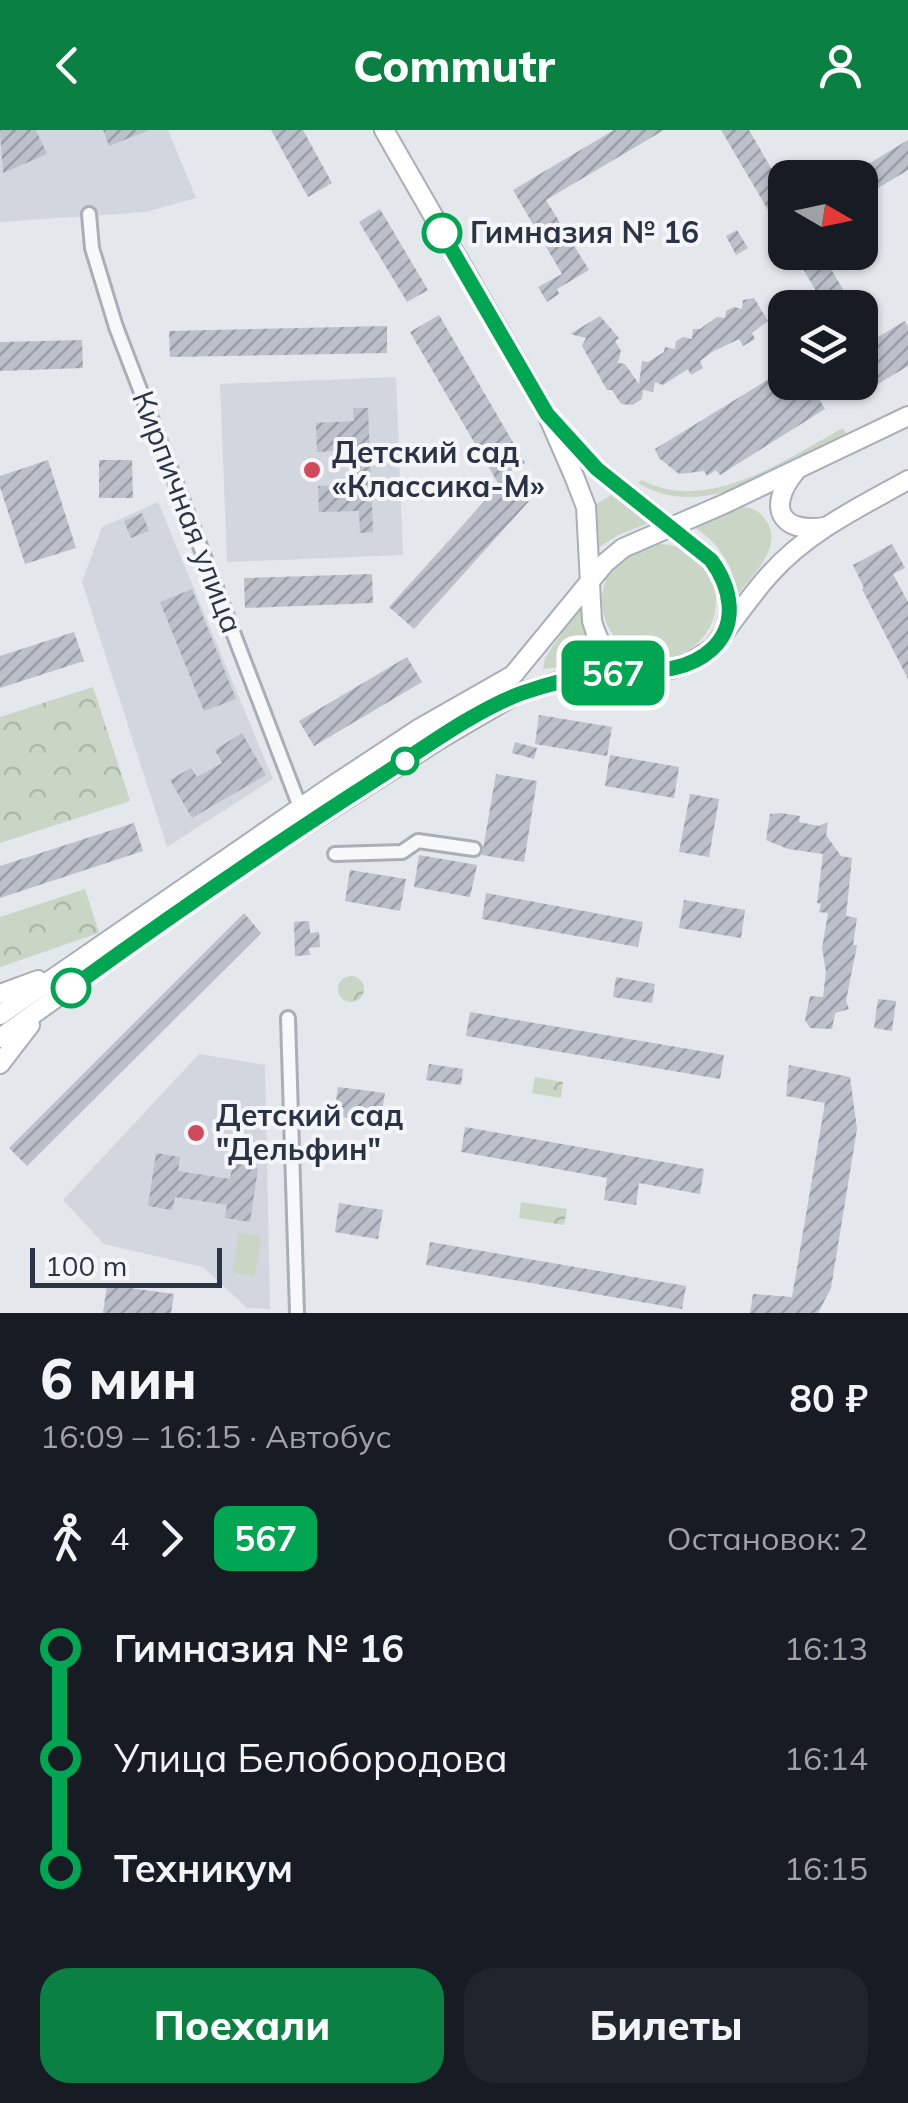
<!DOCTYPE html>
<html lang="ru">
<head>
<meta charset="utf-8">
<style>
	:root { --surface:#171b24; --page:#20242c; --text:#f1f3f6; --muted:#9ea1a6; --accent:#0b8043 }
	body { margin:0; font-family:Mulish,sans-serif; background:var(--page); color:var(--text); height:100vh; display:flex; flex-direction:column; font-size:38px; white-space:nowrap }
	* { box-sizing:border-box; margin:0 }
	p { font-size:32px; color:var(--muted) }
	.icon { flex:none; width:55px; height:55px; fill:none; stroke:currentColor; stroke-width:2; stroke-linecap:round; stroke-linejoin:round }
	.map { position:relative; height:1183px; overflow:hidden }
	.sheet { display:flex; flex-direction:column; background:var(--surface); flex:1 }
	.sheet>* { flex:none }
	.badge { padding:0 20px; border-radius:15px; font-size:35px; line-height:65px }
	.needle { width:65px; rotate:99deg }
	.buttons { position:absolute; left:768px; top:30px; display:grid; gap:20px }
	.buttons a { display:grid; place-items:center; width:110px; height:110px; border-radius:20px; background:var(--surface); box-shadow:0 2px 8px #0004; font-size:50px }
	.scale { position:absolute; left:30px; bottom:25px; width:192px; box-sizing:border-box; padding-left:10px; border:5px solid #2b3445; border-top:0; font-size:28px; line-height:35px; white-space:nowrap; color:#2b3445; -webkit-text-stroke:8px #f4f6f9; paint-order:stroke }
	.map>.badge { position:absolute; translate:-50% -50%; box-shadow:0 0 0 5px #fff }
	.legs { display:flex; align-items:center; gap:15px; height:110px; padding:0 40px; font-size:32px }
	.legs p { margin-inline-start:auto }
	.head { display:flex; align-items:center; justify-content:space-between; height:170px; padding:0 40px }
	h1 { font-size:55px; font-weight:800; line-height:75px }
	.button { display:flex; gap:20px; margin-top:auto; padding:20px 40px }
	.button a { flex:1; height:115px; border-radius:30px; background:var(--accent); color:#fff; font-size:40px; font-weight:800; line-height:115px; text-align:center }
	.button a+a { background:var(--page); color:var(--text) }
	ul { padding:0 40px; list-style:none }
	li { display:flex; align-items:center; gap:35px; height:110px; font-size:38px }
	li i { display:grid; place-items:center; width:15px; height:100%; margin:0 12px; background:currentColor }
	li i::after { content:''; width:25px; height:25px; margin:-12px; border:8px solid; border-radius:50%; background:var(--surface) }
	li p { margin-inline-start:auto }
	li:first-child i { background:linear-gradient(#0000 50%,currentColor 0) }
	li:last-child i { background:linear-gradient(currentColor 50%,#0000 0) }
	header { display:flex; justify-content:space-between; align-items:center; height:130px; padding:0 40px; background:var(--accent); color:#fff; font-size:45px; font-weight:800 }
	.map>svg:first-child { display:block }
	.built { fill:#d2d6de }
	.green { fill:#c9d6c5 }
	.park { fill:url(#park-crowns) }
	.building { fill:url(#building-hatch) }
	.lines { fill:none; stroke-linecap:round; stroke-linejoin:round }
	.street-casing { stroke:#a9aeb7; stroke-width:18 }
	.secondary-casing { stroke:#a9aeb7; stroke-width:22 }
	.street { stroke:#f7f8fa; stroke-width:12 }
	.secondary { stroke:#fff; stroke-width:18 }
	.line-1-casing { stroke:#fff; stroke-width:22 }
	.line-1 { stroke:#00a651; stroke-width:15 }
	.stop-1-dot { fill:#fff; stroke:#00a651; stroke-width:5 }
	.poi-dot { fill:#d1495b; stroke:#f4f6f9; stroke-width:4 }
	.labels { text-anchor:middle; stroke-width:8; stroke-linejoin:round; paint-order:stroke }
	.stop-label { font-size:30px; font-weight:bold; fill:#2b3445; stroke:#f4f6f9; text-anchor:start }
	.poi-label { font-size:30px; font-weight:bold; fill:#2b3445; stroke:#f4f6f9; text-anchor:start }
	.street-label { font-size:30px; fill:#2b3445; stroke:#f4f6f9 }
</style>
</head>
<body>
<header><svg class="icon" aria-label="back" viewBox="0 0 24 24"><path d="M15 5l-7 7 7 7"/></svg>Commutr<svg class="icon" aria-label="person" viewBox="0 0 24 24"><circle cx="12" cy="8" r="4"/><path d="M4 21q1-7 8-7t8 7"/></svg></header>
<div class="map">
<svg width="908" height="1183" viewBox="0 0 908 1183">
	<defs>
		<pattern id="park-crowns" width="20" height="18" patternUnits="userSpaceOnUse" patternTransform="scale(2.5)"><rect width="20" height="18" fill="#c9d6c5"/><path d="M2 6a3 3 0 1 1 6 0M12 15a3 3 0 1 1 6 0" fill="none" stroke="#adb8ab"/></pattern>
		<pattern id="building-hatch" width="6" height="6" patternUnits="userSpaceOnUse" patternTransform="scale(2.5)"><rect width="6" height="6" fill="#bbc0ca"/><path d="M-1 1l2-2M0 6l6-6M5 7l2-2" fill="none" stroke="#989da6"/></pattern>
	</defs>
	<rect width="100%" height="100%" fill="#e4e7ec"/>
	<!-- built -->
	<g class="built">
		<polygon points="0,0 168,0 196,68 146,82 0,92"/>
		<polygon points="396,247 403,425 227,432 220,254"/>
		<polygon points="158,372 273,649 167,717 82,452 102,397"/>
		<polygon points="199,924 265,935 270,1179 247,1178 203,1137 104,1114 63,1070"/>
	</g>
	<!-- green -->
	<g class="green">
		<path d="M 843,298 L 846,303 C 788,335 704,394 638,353 L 642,350 C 706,385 787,329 843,298 Z"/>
		<polygon points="611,365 649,393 618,405 594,421 591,377"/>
		<path d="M 744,377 C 754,378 759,381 765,389 C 785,415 754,443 739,463 C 731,433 720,414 694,397 Z"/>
		<circle cx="659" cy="471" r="57"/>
		<polygon points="580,476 587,506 605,531 543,539 545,528"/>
		<polygon points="239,1103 261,1106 255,1146 233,1143"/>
	</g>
	<!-- park -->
	<g class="park">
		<polygon points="93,557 130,671 0,713 0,587"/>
		<polygon points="85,759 99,803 0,837 0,787"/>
		<circle cx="351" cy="859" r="13"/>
		<polygon points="535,947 563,952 561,968 532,963"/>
		<polygon points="521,1072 567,1079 564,1095 519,1088"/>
	</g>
	<!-- building -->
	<g class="building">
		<polygon points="0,0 36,0 47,24 3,43"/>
		<polygon points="103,0 147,0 147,1 109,16"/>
		<polygon points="271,0 303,0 332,53 308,67"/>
		<polygon points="614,0 664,0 546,70 589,140 557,159 559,164 547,172 538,157 562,144 513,60"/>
		<polygon points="721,0 749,0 785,62 785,109"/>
		<polygon points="908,10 908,40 865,66 860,58 860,48 845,48"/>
		<polygon points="380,79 428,160 407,172 359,92"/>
		<polygon points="737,100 748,118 736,125 726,106"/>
		<polygon points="793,122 821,122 854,178 826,178"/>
		<polygon points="754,168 768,191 752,203 755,209 743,216 739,209 712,222 700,231 703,238 691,245 688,239 663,255 655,252 653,262 643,260 642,269 633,275 621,274 612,260 607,260 582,216 586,208 570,204 600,186 619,208 615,211 621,221 618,233 625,234 639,254 642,231 648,232 664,222 665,217 675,219 676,211 683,207 692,209 693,199 700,199 717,187 725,188 726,181 734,177 742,179 743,170"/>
		<polygon points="439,185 525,333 504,345 531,369 414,499 389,477 499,355 410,202"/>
		<polygon points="860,188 873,210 905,191 908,197 908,236 873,257 860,236"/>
		<polygon points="387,196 387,223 170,227 169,201"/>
		<polygon points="82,210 83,238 0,241 0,212"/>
		<polygon points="785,239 785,252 809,252 825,279 720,345 716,340 707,346 704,341 679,344 659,328 655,319"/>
		<polygon points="353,278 368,278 373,402 360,403 359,381 319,382 318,356 349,355 348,320 317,322 316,293 354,291"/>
		<polygon points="48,330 76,418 25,434 0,357 0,346"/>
		<polygon points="99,330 132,330 133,368 99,368"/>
		<polygon points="142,383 149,401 131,408 124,391"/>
		<polygon points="892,414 905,438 893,444 908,472 908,549 862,459 864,458 853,435"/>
		<polygon points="372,444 373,473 245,478 244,448"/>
		<polygon points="192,459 236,569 204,581 160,472"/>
		<polygon points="74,502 84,531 0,558 0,526"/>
		<polygon points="407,527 422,552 314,616 299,591"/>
		<polygon points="539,585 612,597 607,626 535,614"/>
		<polygon points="242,603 266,645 192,688 170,650 191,638 197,647 222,633 215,620"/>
		<polygon points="515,612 537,618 534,629 512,623"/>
		<polygon points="610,625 679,637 674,668 605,656"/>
		<polygon points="496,644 537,651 524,732 482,725"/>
		<polygon points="690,664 719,669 709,727 679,722"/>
		<polygon points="781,683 800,686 799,692 819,696 828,692 826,705 841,726 852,728 846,786 857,788 853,815 857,815 846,871 849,879 835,883 832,899 810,898 805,890 810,866 823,867 826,842 822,818 828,783 819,782 821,774 817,773 823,724 788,719 766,710 770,684"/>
		<polygon points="134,693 143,721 0,768 0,736"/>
		<polygon points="419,725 477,735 470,767 414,757"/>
		<polygon points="350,740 406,749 400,781 345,771"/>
		<polygon points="486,763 643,792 638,817 482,789"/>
		<polygon points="684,770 745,780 741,808 679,798"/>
		<polygon points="244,783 261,803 27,1036 9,1018"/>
		<polygon points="309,791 310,803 319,802 320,817 309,818 310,825 295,826 294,792"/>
		<polygon points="616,847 655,854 652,873 613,867"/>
		<polygon points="878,869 896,871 892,901 874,898"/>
		<polygon points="470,882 724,925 720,949 466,906"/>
		<polygon points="429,934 463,939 461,955 426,950"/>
		<polygon points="789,935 850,947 857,999 831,1158 818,1183 750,1183 753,1164 792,1167 825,973 786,966"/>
		<polygon points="338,957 385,963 380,992 334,986"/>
		<polygon points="465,997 704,1039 700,1064 639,1053 636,1075 604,1070 607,1048 461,1022"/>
		<polygon points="156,1023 180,1027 178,1041 230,1049 233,1033 258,1038 250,1092 225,1088 227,1075 175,1067 172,1080 148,1076"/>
		<polygon points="339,1073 383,1080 378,1109 335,1102"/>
		<polygon points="430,1112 686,1156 682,1179 426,1135"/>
		<polygon points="107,1155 174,1164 171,1183 103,1183"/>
	</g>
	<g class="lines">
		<!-- street casing -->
		<g class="street-casing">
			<g id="street">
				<polyline points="89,84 92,118 116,197 300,677"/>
				<polyline points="335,724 402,722 418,711 474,719"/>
				<polyline points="288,888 297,1183"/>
			</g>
		</g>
		<!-- secondary casing -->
		<g class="secondary-casing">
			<g id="secondary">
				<path d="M 384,0 L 547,284 L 574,346 L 586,377 L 592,491 C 598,513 609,533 633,540"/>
				<path d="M 562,302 L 597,339 L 711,430 C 727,452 733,470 727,497"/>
				<path d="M 795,342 C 767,376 779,404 825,397"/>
				<polyline points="0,864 38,850"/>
				<polyline points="0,885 326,660 420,598 513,545 605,433 623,418 724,374 908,286"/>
				<path d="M 0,908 L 225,747 L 440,609 L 517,564 L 557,552 L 605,543 L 671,539 L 689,533 L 713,518 C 732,493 750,466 771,443 C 809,401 860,377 908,350"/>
				<polyline points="0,934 30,895"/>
			</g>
		</g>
		<!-- street -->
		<use href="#street" class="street"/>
		<!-- secondary -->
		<use href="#secondary" class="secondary"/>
	</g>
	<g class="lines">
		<!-- line-1 casing -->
		<g class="line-1-casing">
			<path id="line-1" d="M 71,858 C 172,785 273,715 378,648 C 420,621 475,580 522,563 C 548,554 576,547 603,543 C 640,539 682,547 712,519 C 739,494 731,457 711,430 L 597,339 L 547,284 L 442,103"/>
		</g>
		<!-- line-1 -->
		<use href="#line-1" class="line-1"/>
	</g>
	<!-- markers -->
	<g class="stop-1-dot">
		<circle cx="442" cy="103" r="18"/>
		<circle cx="405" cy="631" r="12"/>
		<circle cx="71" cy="858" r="18"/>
	</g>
	<g class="poi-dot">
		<circle cx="312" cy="340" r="10"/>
		<circle cx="196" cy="1003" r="10"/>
	</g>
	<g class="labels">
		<!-- stop labels -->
		<g class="stop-label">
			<text x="470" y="113">Гимназия № 16</text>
		</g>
		<!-- poi labels -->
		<g class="poi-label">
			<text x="332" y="333">Детский сад<tspan x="332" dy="34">«Классика-М»</tspan></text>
			<text x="216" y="996">Детский сад<tspan x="216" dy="34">"Дельфин"</tspan></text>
		</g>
		<!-- street labels -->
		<g class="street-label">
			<text transform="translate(187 382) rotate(69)" y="10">Кирпичная улица</text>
		</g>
	</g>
</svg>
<div class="buttons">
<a><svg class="needle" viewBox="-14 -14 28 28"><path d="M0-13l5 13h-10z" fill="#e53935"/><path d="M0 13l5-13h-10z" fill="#9ea1a6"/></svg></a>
<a><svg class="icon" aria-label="layers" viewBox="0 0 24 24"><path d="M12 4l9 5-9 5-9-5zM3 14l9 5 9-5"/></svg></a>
</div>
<div class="scale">100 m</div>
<b class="badge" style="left:613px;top:543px;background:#00a651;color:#fff">567</b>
</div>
<section class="sheet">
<div class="head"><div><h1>6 мин</h1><p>16:09 – 16:15 · Автобус</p></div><b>80 ₽</b></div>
<div class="legs"><svg class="icon" aria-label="walk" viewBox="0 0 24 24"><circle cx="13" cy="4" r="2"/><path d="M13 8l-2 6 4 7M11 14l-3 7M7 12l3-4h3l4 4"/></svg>4<svg class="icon" aria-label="forward" viewBox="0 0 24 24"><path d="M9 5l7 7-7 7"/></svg><b class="badge" style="background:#00a651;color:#fff">567</b><p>Остановок: 2</p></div>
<ul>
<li><i style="color:#00a651"></i><b>Гимназия № 16</b><p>16:13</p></li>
<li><i style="color:#00a651"></i><span>Улица Белобородова</span><p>16:14</p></li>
<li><i style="color:#00a651"></i><b>Техникум</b><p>16:15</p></li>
</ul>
<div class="button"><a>Поехали</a><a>Билеты</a></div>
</section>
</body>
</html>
